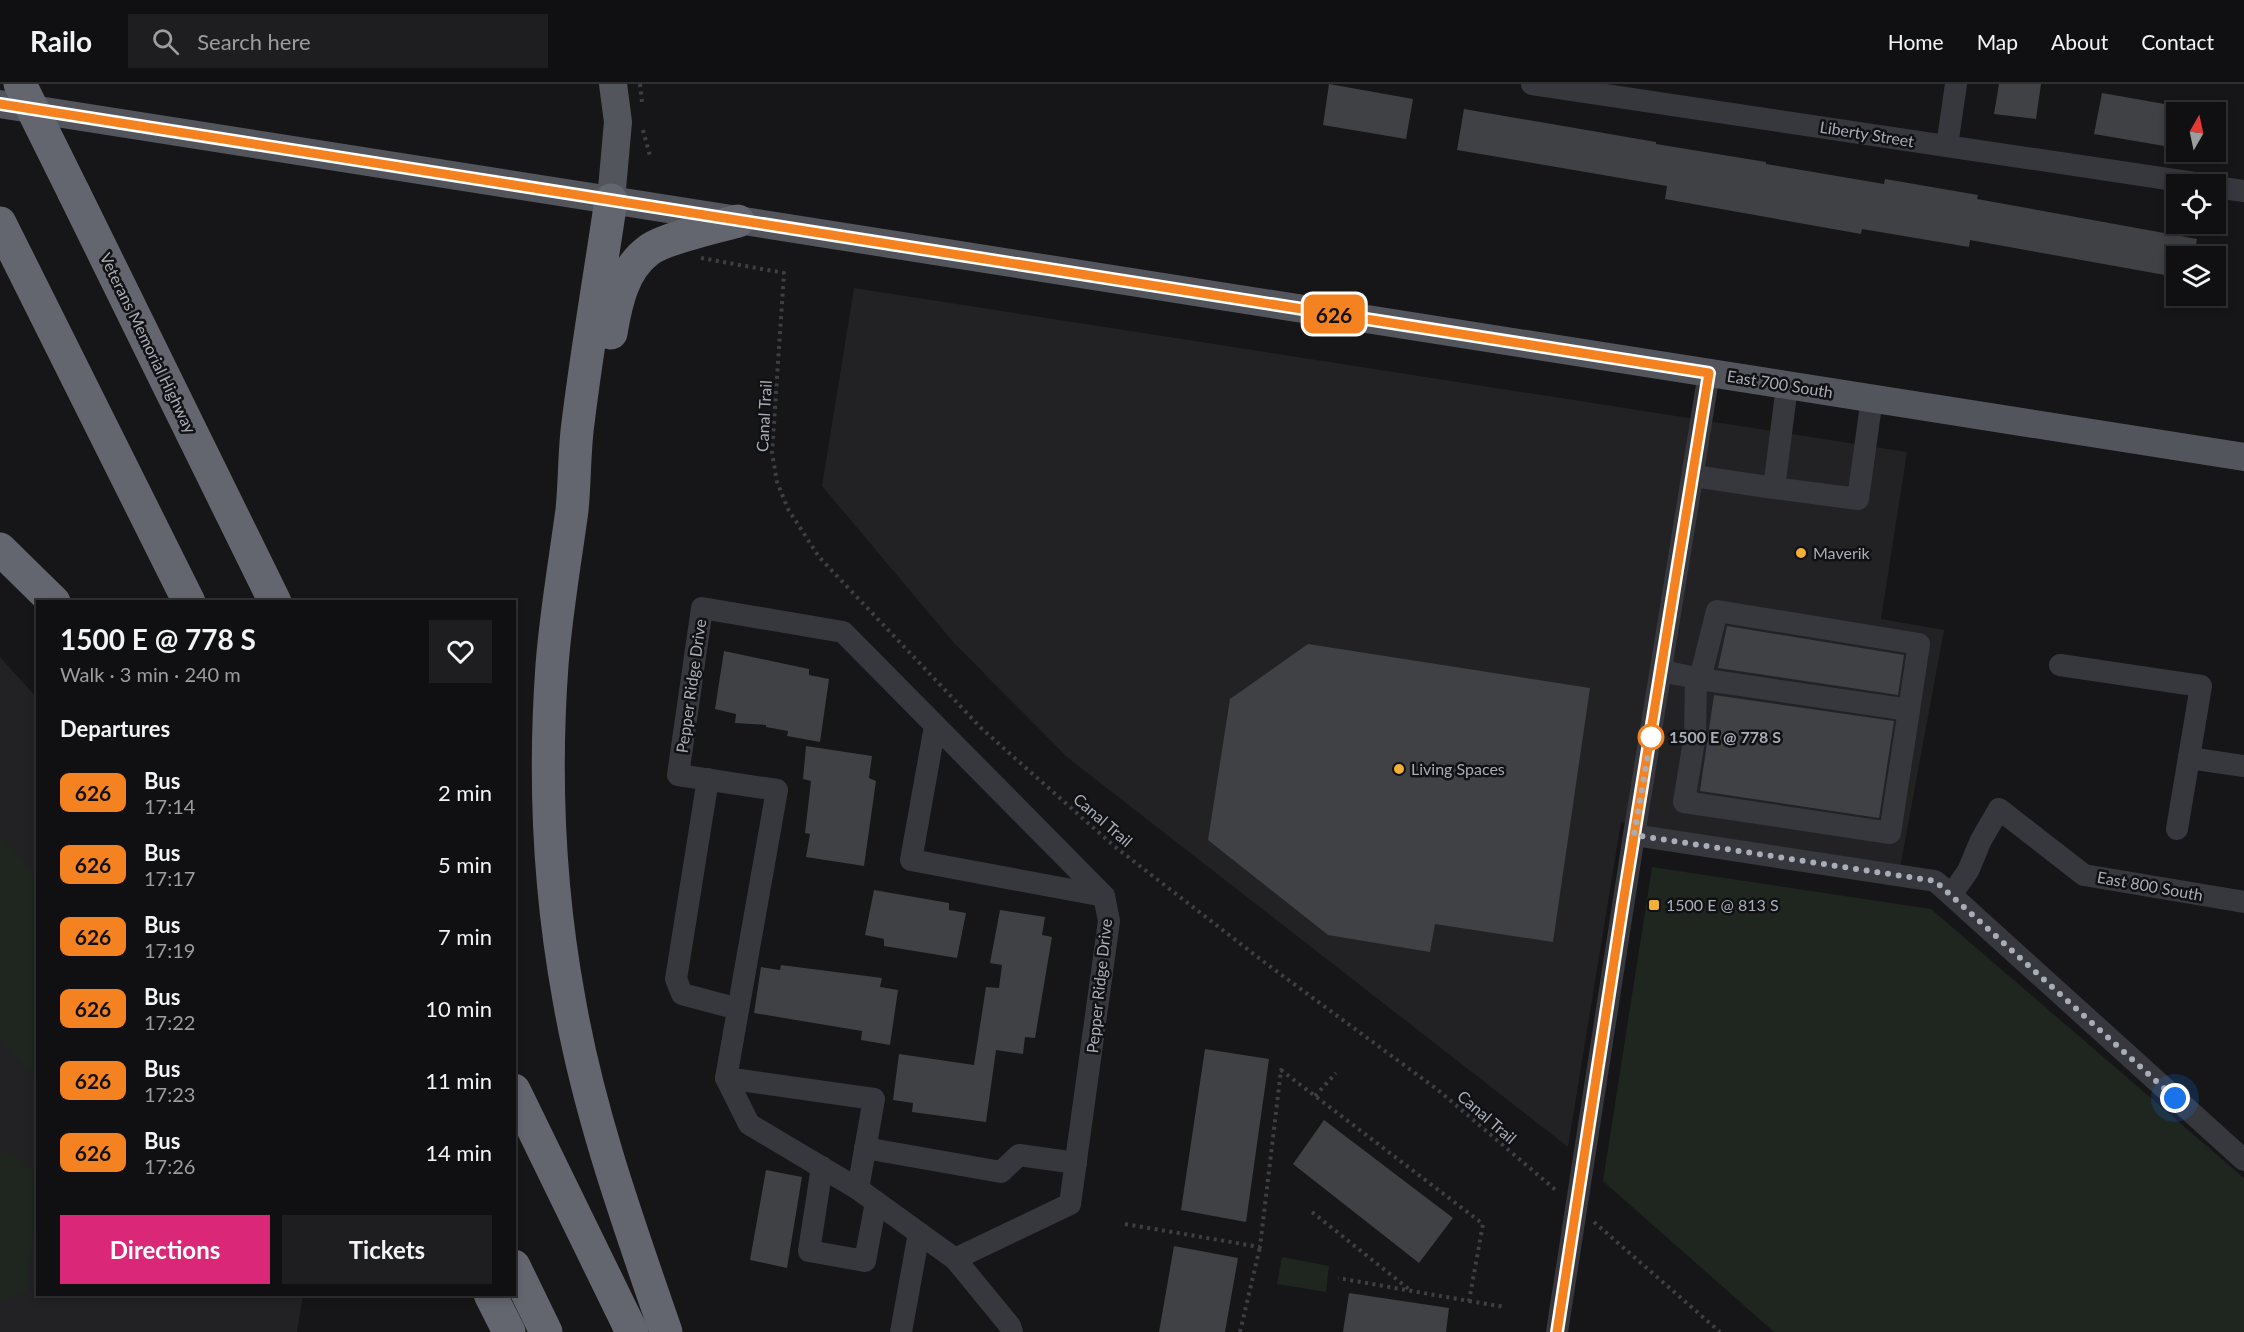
<!DOCTYPE html>
<html lang="en">
<head>
<meta charset="utf-8">
<style>
	:root { --surface:#101012; --page:#1e1e20; --text:#f1f3f6; --muted:#9c9d9f; --line:#303032; --accent:#db2777 }
	body { margin:0; font-family:Lato,sans-serif; background:var(--page); color:var(--text); height:100vh; display:flex; flex-direction:column; font-size:22px; white-space:nowrap }
	* { box-sizing:border-box; margin:0 }
	p { font-size:20px; color:var(--muted) }
	.icon { flex:none; width:33px; height:33px; fill:none; stroke:currentColor; stroke-width:2; stroke-linecap:round; stroke-linejoin:round }
	.map { position:relative; flex:1; overflow:hidden }
	.sheet { position:absolute; left:36px; top:516px; width:480px; height:696px; display:flex; flex-direction:column; background:var(--surface); border-radius:0px; box-shadow:0 3px 9px #0003,0 0 0 2px var(--line) }
	.sheet>* { flex:none }
	.badge { padding:0 12px; border-radius:9px; font-size:21px; line-height:39px }
	.needle { width:39px; rotate:9deg }
	.tools { position:absolute; left:2166px; top:18px; display:grid; gap:12px }
	.tools a { display:grid; place-items:center; width:60px; height:60px; border-radius:0px; background:var(--surface); box-shadow:0 3px 9px #0003,0 0 0 2px var(--line); font-size:30px }
	.you { position:absolute; width:30px; height:30px; margin:-15px; border:4px solid #fff; border-radius:50%; background:#1a73e8; box-shadow:0 0 0 9px #1a73e833 }
	.map>.badge { position:absolute; translate:-50% -50%; box-shadow:0 0 0 3px #fff }
	h2 { padding:0 24px; font-size:22px; line-height:54px }
	.round { display:grid; place-items:center; flex:none; width:63px; height:63px; border-radius:0px; background:var(--page) }
	.head { display:flex; align-items:center; justify-content:space-between; height:102px; padding:0 24px }
	h1 { font-size:28px; font-weight:700; line-height:45px }
	.cta { display:flex; gap:12px; margin-top:auto; padding:12px 24px }
	.cta a { flex:1; height:69px; border-radius:0px; background:var(--accent); color:#fff; font-size:24px; font-weight:700; line-height:69px; text-align:center }
	.cta a+a { background:var(--page); color:var(--text) }
	ul { padding:0; list-style:none }
	li { display:flex; align-items:center; gap:18px; height:72px; padding:0 24px }
	li div { flex:1 }
	li b { display:block; font-size:22px }
	li em { font-style:normal }
	li .badge { min-width:66px; font-weight:700; text-align:center }
	header { display:flex; align-items:center; gap:36px; box-sizing:border-box; height:84px; padding:0 30px; background:var(--surface); border-bottom:2px solid var(--line) }
	header strong { font-size:28px }
	nav { display:flex; gap:33px; margin-inline-start:auto; font-size:21px }
	.search { width:420px; height:54px; background:var(--page); display:flex; align-items:center; gap:15px; box-sizing:border-box; padding:0 21px; border-radius:0px; color:var(--muted); font-size:22px }
	.map>svg:first-child { display:block }
	.built { fill:#222225 }
	.green { fill:#1e261f }
	.building { fill:#404145 }
	.lines { fill:none; stroke-linecap:round; stroke-linejoin:round }
	.path { stroke:#3d3f44; stroke-width:4; stroke-dasharray:3 4.5; stroke-linecap:butt }
	.minor { stroke:#37383d; stroke-width:22 }
	.major { stroke:#53555c; stroke-width:28 }
	.highway { stroke:#63666e; stroke-width:33 }
	.highway-bridge { stroke:#63666e; stroke-width:33 }
	.line-casing { stroke:#fff; stroke-width:14 }
	.line { stroke:#f58220; stroke-width:9 }
	.walk { stroke:#a8adb8; stroke-width:6; stroke-dasharray:0 10.8 }
	.poi-dot { fill:#f2b134; stroke:#111113; stroke-width:2 }
	.stop-dot { fill:#fff; stroke:#f58220; stroke-width:3 }
	.labels { text-anchor:middle; stroke-width:5; stroke-linejoin:round; paint-order:stroke }
	.street-label { font-size:16px; fill:#a8adb8; stroke:#111113 }
	.poi-label { font-size:16px; fill:#a8adb8; stroke:#111113; text-anchor:start }
	.stop-label { font-size:16px; font-weight:bold; fill:#a8adb8; stroke:#111113; text-anchor:start }
</style>
</head>
<body>
<header>
<strong>Railo</strong>
<div class="search"><svg class="icon" aria-label="search" viewBox="0 0 24 24"><circle cx="10" cy="10" r="6"/><path d="M15 15l6 6"/></svg>Search here</div>
<nav><a>Home</a><a>Map</a><a>About</a><a>Contact</a></nav>
</header>
<div class="map">
<svg width="2244" height="1248" viewBox="0 0 2244 1248">
	<rect width="100%" height="100%" fill="#161618"/>
	<!-- built -->
	<g class="built">
		<polygon points="854,204 1907,368 1881,535 1944,546 1900,784 1621,738 1568,1063 1067,673 954,559 822,402"/>
		<polygon points="0,573 37,614 38,1210 303,1211 297,1248 0,1248"/>
	</g>
	<!-- green -->
	<g class="green">
		<polygon points="0,751 37,794 37,996 0,953"/>
		<polygon points="1652,783 1931,825 2244,1094 2244,1248 1774,1248 1603,1097"/>
		<polygon points="0,1069 13,1069 38,1095 27,1207 0,1217"/>
		<polygon points="1282,1173 1329,1182 1326,1208 1277,1200"/>
	</g>
	<!-- building -->
	<g class="building">
		<polygon points="1329,0 1413,15 1406,55 1323,41"/>
		<polygon points="1999,0 2041,0 2036,35 1994,30"/>
		<polygon points="2102,9 2176,22 2176,64 2094,50"/>
		<polygon points="1464,25 1656,58 1656,60 1766,78 1766,80 1884,100 1885,95 1978,111 1977,115 2197,155 2194,172 2176,172 2176,193 1970,156 1969,163 1862,145 1861,150 1665,115 1667,102 1457,66"/>
		<polygon points="1727,542 1904,571 1898,611 1718,584"/>
		<polygon points="1308,560 1590,604 1553,858 1435,840 1430,868 1328,851 1208,756 1230,615"/>
		<polygon points="724,567 809,585 809,591 829,595 820,658 787,652 788,647 766,643 766,641 735,639 736,630 715,625"/>
		<polygon points="1714,611 1894,637 1879,734 1700,707"/>
		<polygon points="806,662 872,672 869,694 876,697 864,782 806,773 810,750 805,749 811,697 803,695"/>
		<polygon points="874,806 949,819 949,826 966,829 957,874 884,862 884,855 865,851"/>
		<polygon points="1000,826 1045,833 1042,851 1052,853 1035,954 1025,953 1023,970 996,966 986,1038 912,1028 913,1019 893,1016 899,970 974,981 986,903 999,904 1002,881 990,879"/>
		<polygon points="781,881 882,894 880,903 898,906 890,961 861,956 862,947 754,929 761,883 780,886"/>
		<polygon points="1205,965 1269,975 1246,1138 1181,1126"/>
		<polygon points="1324,1036 1453,1134 1419,1179 1293,1080"/>
		<polygon points="766,1086 802,1093 787,1184 750,1176"/>
		<polygon points="1174,1162 1238,1174 1225,1248 1159,1248"/>
		<polygon points="1349,1209 1449,1224 1446,1248 1343,1248"/>
	</g>
	<g class="lines">
		<!-- path -->
		<g class="path">
			<polyline points="640,0 642,18"/>
			<polyline points="643,46 650,72"/>
			<polyline points="701,174 784,189 772,369 777,398 788,425 819,473 982,645 1114,762 1264,878 1438,1006 1558,1108"/>
			<polyline points="1315,1012 1336,989"/>
			<polyline points="1312,1128 1410,1206"/>
			<polyline points="1594,1138 1720,1248"/>
			<polyline points="1125,1140 1260,1163 1281,986 1483,1140 1469,1217 1338,1194"/>
			<polyline points="1469,1217 1504,1223"/>
			<polyline points="1240,1248 1260,1163"/>
		</g>
		<!-- minor -->
		<g class="minor">
			<polyline points="1532,0 2201,100"/>
			<polyline points="1947,62 1956,0"/>
			<polyline points="2216,103 2244,107"/>
			<polyline points="1694,392 1774,404 1787,302"/>
			<polyline points="1774,404 1858,415 1872,314"/>
			<polyline points="2060,581 2201,602 2177,745"/>
			<polyline points="1662,587 1696,594 1700,595 1909,626 1890,749 1684,718 1695,651 1696,594"/>
			<polyline points="1700,595 1717,527 1919,560 1909,626"/>
			<polyline points="935,642 911,776 1104,812"/>
			<polyline points="2189,674 2244,682"/>
			<polyline points="708,695 676,895 682,910 738,925"/>
			<polyline points="1634,751 1935,797 1951,811 1968,787 1981,756 1999,725 2084,791 2244,818"/>
			<polyline points="1951,811 2244,1076"/>
			<polyline points="726,994 874,1015 858,1105"/>
			<polyline points="865,1064 1001,1088 1019,1071 1076,1079"/>
			<polyline points="822,1083 809,1167 865,1177 876,1118"/>
			<polyline points="955,1175 1070,1120 1109,837 1104,812 843,548 702,524 678,691 777,706 726,994 749,1040 858,1105 955,1175 1010,1242 1012,1248"/>
			<polyline points="901,1248 919,1149"/>
			<polyline points="1557,1248 1634,751 1709,289"/>
		</g>
		<!-- major -->
		<g class="major">
			<polyline points="0,20 2244,373"/>
			<polyline points="611,116 618,38 613,0"/>
		</g>
		<!-- highway -->
		<g class="highway">
			<polyline points="74,109 275,518"/>
			<path d="M 611,116 C 600,191 587,265 578,339 C 574,368 575,397 572,426 C 565,478 556,529 552,581 C 544,692 549,806 569,915 C 589,1030 628,1138 666,1248"/>
			<polyline points="0,139 189,518"/>
			<path d="M 611,249 C 616,219 623,185 649,166 C 665,154 716,143 738,137"/>
			<polyline points="0,465 54,518"/>
			<polyline points="514,1006 632,1248"/>
			<polyline points="514,1182 546,1248"/>
			<polyline points="490,1210 509,1248"/>
		</g>
		<!-- highway-bridge -->
		<polyline class="highway-bridge" points="20,0 74,109"/>
	</g>
	<g class="lines">
		<!-- line casing -->
		<g class="line-casing">
			<polyline id="line" points="0,20 1709,289 1623,819 1557,1248"/>
		</g>
		<!-- line -->
		<use href="#line" class="line"/>
		<!-- walk -->
		<polyline class="walk" points="1651,653 1634,751 1935,797 2175,1014"/>
	</g>
	<!-- markers -->
	<g class="poi-dot">
		<circle cx="1801" cy="469" r="6"/>
		<circle cx="1399" cy="685" r="6"/>
		<rect x="1648" y="815" width="12" height="12" rx="3"/>
	</g>
	<circle class="stop-dot" cx="1651" cy="653" r="12"/>
	<g class="labels">
		<!-- street labels -->
		<g class="street-label">
			<text transform="translate(1867 50) rotate(9)" y="6">Liberty Street</text>
			<text transform="translate(148 259) rotate(64)" y="6">Veterans Memorial Highway</text>
			<text transform="translate(1780 300) rotate(9)" y="6">East 700 South</text>
			<text transform="translate(764 332) rotate(-87)" y="6">Canal Trail</text>
			<text transform="translate(691 602) rotate(-82)" y="6">Pepper Ridge Drive</text>
			<text transform="translate(1103 736) rotate(41)" y="6">Canal Trail</text>
			<text transform="translate(2150 802) rotate(10)" y="6">East 800 South</text>
			<text transform="translate(1099 902) rotate(-84)" y="6">Pepper Ridge Drive</text>
			<text transform="translate(1487 1033) rotate(41)" y="6">Canal Trail</text>
		</g>
		<!-- poi labels -->
		<g class="poi-label">
			<text x="1813" y="475">Maverik</text>
			<text x="1411" y="691">Living Spaces</text>
			<text x="1666" y="827">1500 E @ 813 S</text>
		</g>
		<!-- stop labels -->
		<g class="stop-label">
			<text x="1669" y="659">1500 E @ 778 S</text>
		</g>
	</g>
</svg>
<div class="tools">
<a><svg class="needle" viewBox="-14 -14 28 28"><path d="M0-13l5 13h-10z" fill="#e53935"/><path d="M0 13l5-13h-10z" fill="#9c9d9f"/></svg></a>
<a><svg class="icon" aria-label="locate" viewBox="0 0 24 24"><circle cx="12" cy="12" r="6"/><path d="M12 2v4M12 18v4M2 12h4M18 12h4"/></svg></a>
<a><svg class="icon" aria-label="layers" viewBox="0 0 24 24"><path d="M12 4l9 5-9 5-9-5zM3 14l9 5 9-5"/></svg></a>
</div>
<div class="you" style="left:2175px;top:1014px"></div>
<b class="badge" style="left:1334px;top:230px;background:#f58220;color:#111">626</b>
<section class="sheet">
<div class="head"><div><h1>1500 E @ 778 S</h1><p>Walk · 3 min · 240 m</p></div><a class="round"><svg class="icon" aria-label="heart" viewBox="0 0 24 24"><path d="M12 20l-8-8c-3-5 5-10 8-4 3-6 11-1 8 4z"/></svg></a></div>
<h2>Departures</h2>
<ul>
<li><span class="badge" style="background:#f58220;color:#111">626</span><div><b>Bus</b><p>17:14</p></div><em>2 min</em></li>
<li><span class="badge" style="background:#f58220;color:#111">626</span><div><b>Bus</b><p>17:17</p></div><em>5 min</em></li>
<li><span class="badge" style="background:#f58220;color:#111">626</span><div><b>Bus</b><p>17:19</p></div><em>7 min</em></li>
<li><span class="badge" style="background:#f58220;color:#111">626</span><div><b>Bus</b><p>17:22</p></div><em>10 min</em></li>
<li><span class="badge" style="background:#f58220;color:#111">626</span><div><b>Bus</b><p>17:23</p></div><em>11 min</em></li>
<li><span class="badge" style="background:#f58220;color:#111">626</span><div><b>Bus</b><p>17:26</p></div><em>14 min</em></li>
</ul>
<div class="cta"><a>Directions</a><a>Tickets</a></div>
</section>
</div>
</body>
</html>
